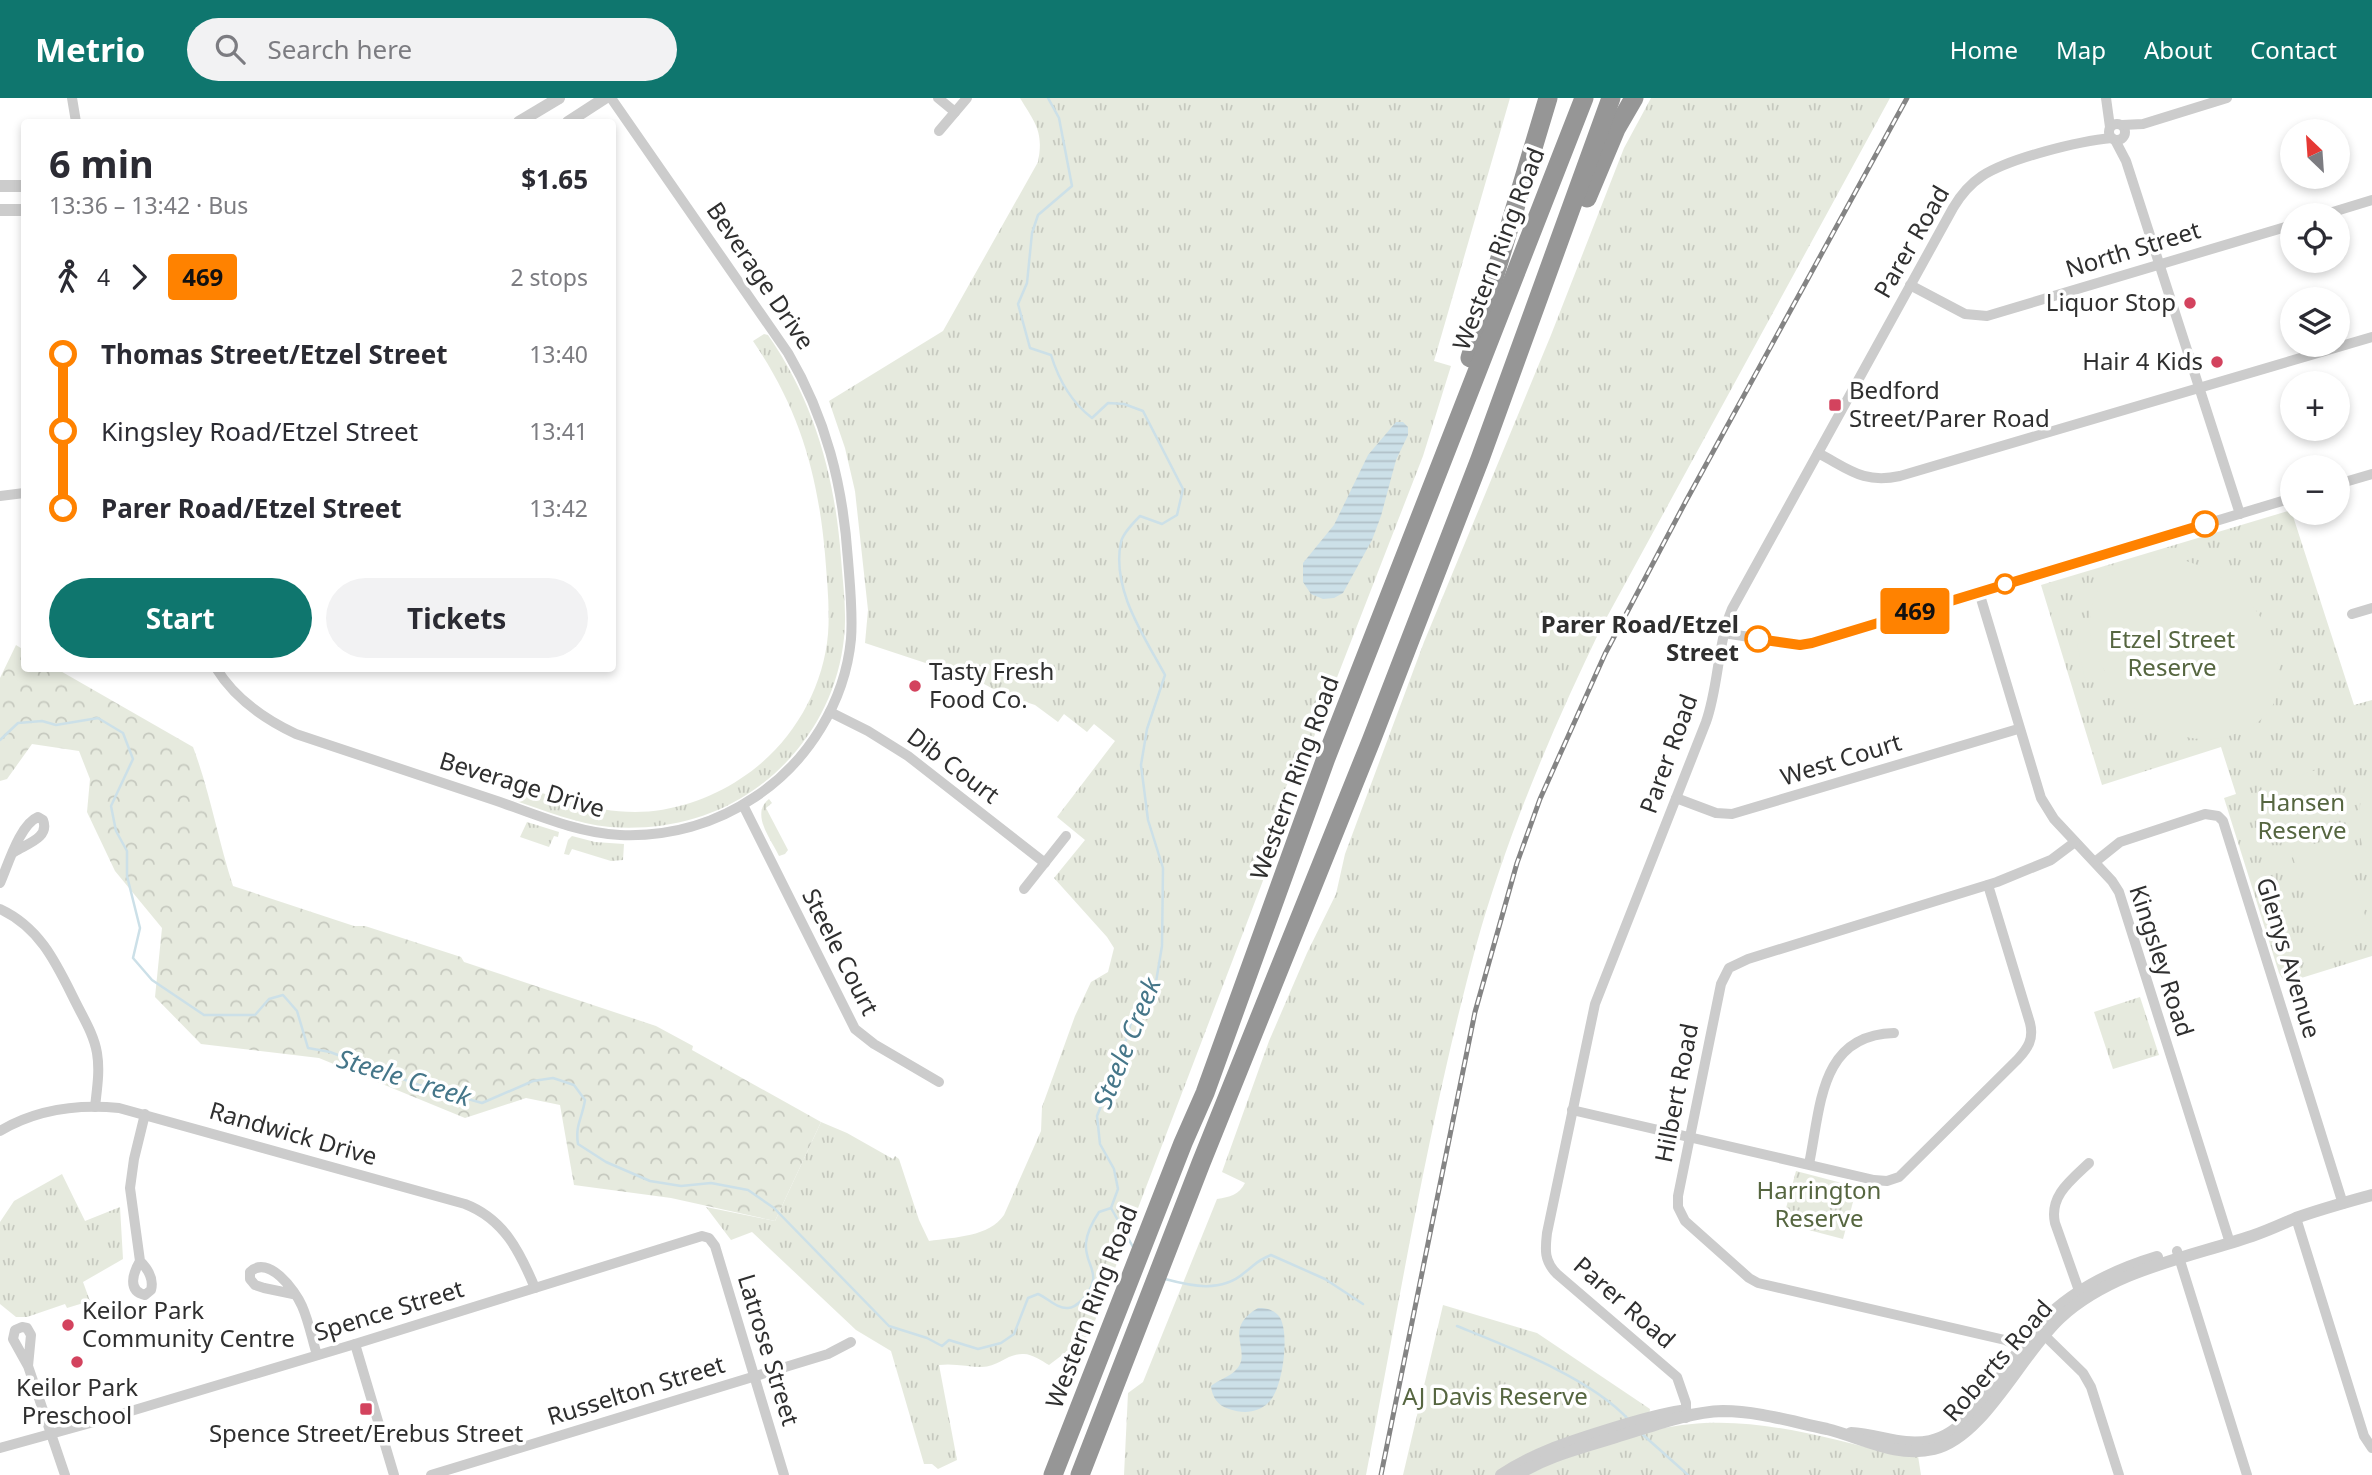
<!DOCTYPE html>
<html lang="en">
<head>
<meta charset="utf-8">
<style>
	:root { --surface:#fff; --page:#f2f2f3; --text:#2b2b33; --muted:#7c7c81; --accent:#0f766e }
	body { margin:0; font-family:"Noto Sans",sans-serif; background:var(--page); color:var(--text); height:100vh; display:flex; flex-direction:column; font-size:26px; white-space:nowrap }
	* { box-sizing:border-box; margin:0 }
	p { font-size:23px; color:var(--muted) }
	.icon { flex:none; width:38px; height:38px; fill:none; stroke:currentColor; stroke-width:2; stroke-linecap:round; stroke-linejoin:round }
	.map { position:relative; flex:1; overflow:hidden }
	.details { position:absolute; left:21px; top:21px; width:595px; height:553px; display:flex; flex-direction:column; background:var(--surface); border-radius:7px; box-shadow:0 4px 10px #0003 }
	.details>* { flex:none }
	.badge { padding:0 14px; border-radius:5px; font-size:24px; line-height:46px }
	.needle { width:46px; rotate:335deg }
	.buttons { position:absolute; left:2280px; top:21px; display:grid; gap:14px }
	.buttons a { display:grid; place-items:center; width:70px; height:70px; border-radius:50%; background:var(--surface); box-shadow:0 4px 10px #0003; font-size:35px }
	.map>.badge { position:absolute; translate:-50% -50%; box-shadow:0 0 0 4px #fff }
	.legs { display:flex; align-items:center; gap:10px; height:77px; padding:0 28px; font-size:23px }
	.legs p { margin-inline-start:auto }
	.head { display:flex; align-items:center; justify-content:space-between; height:119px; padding:0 28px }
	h1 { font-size:38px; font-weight:700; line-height:52px }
	.cta { display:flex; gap:14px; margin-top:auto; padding:14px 28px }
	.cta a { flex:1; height:80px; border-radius:42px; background:var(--accent); color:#fff; font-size:28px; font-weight:700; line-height:80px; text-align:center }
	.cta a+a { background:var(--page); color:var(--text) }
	ul { padding:0 28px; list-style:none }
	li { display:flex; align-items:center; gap:24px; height:77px; font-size:26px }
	li i { display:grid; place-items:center; width:10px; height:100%; margin:0 9px; background:currentColor }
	li i::after { content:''; width:18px; height:18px; margin:-9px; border:5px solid; border-radius:50%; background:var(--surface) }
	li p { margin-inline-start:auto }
	li:first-child i { background:linear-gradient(#0000 50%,currentColor 0) }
	li:last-child i { background:linear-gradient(currentColor 50%,#0000 0) }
	header { display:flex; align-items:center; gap:42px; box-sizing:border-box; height:98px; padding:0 35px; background:var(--accent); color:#fff }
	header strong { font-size:33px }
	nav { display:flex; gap:38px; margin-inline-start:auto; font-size:24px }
	.search { width:490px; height:63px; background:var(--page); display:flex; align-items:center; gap:18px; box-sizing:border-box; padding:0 24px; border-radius:38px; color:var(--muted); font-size:26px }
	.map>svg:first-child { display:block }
	.grass { fill:url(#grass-tufts) }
	.forest { fill:url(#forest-crowns) }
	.garden { fill:#e6eade }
	.water { fill:url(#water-rules) }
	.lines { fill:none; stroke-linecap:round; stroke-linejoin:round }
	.stream { stroke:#cce0e8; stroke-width:2.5 }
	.minor { stroke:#ccc; stroke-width:10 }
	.tertiary { stroke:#ccc; stroke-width:12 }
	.motorway { stroke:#969696; stroke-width:19 }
	.rail-casing { stroke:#848484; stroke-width:5 }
	.rail { stroke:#fff; stroke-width:2.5; stroke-dasharray:8; stroke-linecap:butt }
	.line-1-casing { stroke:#fff; stroke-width:16 }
	.line-1 { stroke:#ff8200; stroke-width:10 }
	.poi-dot { fill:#d3435e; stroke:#fff; stroke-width:2.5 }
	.stop-1-dot { fill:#fff; stroke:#ff8200; stroke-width:3.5 }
	.labels { text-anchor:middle; stroke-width:7; stroke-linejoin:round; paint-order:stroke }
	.street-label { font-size:24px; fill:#2f2f2f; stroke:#fff }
	.poi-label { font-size:24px; fill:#2f2f2f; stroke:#fff; text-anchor:start }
	.stop-label { font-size:24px; font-weight:bold; fill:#2f2f2f; stroke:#fff; text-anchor:end }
	.park-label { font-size:24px; fill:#566640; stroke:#fff }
	.water-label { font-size:26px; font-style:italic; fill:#457689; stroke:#fff }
</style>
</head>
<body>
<header>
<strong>Metrio</strong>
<div class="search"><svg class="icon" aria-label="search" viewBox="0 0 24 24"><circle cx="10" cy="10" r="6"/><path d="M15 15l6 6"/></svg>Search here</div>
<nav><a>Home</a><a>Map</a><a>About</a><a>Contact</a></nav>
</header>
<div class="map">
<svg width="2372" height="1377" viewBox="0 0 2372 1377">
	<defs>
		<pattern id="grass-tufts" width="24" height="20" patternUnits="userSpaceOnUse" patternTransform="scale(1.75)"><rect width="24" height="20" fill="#e6eade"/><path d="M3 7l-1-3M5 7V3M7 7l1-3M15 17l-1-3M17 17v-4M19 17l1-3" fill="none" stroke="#c6c9bf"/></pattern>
		<pattern id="forest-crowns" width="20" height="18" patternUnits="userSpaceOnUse" patternTransform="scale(1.75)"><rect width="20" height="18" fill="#e6eade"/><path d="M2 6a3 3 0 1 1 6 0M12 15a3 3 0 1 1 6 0" fill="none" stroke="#c6c9bf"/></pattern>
		<pattern id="water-rules" width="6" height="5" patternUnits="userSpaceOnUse" patternTransform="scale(1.75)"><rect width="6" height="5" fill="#cce0e8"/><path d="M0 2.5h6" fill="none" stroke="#b0c0c7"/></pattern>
	</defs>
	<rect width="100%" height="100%" fill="#fff"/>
	<!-- grass -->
	<g class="grass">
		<path d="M 1020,0 L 1510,0 L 1434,263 L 1451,268 L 1423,358 L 1303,667 L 1296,664 L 1271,727 L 1272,759 L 1090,1236 L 1049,1267 C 1042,1263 1032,1256 1024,1256 C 1008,1255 998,1269 982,1269 C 969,1269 954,1265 939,1267 L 957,1362 L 938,1371 L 932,1366 L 924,1366 L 891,1253 L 856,1232 L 752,1134 L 731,1142 L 706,1109 L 775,1123 L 821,1024 L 847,1035 L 893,1061 L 895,1058 L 899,1061 L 919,1122 L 929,1143 C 955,1139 989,1139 1004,1117 L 1041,1033 L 1042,1009 L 1075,918 L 1091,884 L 1108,874 L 1114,850 L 1107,839 L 1054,780 L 1085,742 L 1057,719 L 1115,643 L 1094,626 L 1087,634 L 1064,616 L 1058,624 L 1035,607 L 1002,596 L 977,582 L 865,545 L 868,512 L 855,393 L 845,350 L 829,303 L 943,233 L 1038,64 C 1044,33 1035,25 1020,0 Z"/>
		<path d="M 1651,0 L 1890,0 L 1602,528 C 1552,631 1507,737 1476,848 C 1429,1022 1400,1200 1366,1377 L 1124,1377 L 1128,1295 L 1143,1284 L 1217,1101 C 1230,1099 1239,1097 1245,1085 L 1222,1074 L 1269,943 L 1307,855 L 1336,796 L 1345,756 L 1424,544 L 1551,237 L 1624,50 Z"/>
		<path d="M 764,236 L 768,237 C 815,305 835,379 841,460 C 843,487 847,514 844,540 C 838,600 805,656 755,691 C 713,721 661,733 610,729 C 577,726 544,712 513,702 L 512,685 C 552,698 592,714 635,714 C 672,714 710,701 740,681 C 789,650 823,594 828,536 C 830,510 827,483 825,456 C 818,376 799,310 753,243 Z"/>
		<polygon points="2291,412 2354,607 2372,602 2372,858 2285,885 2279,875 2224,700 2236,696 2221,649 2102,687 2041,487"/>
		<path d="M 769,701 L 772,705 L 766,710 L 788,752 L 785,756 L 779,758 C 771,741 750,716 769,701 Z"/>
		<polygon points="527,724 559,734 558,739 554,738 549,749 520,739"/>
		<polygon points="572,738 595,744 624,746 623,762 611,763 572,751 569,757 564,756 568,742"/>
		<polygon points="2140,899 2159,957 2113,971 2094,914"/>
		<polygon points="1796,1073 1857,1089 1843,1141 1782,1125"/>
		<polygon points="62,1076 85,1123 120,1109 123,1161 83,1184 90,1203 67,1210 65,1206 27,1219 16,1219 0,1206 0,1124 14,1103"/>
		<path d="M 1443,1207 L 1537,1235 L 1650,1311 L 1649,1318 L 1659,1331 C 1745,1313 1815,1338 1899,1357 L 1918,1358 L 1921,1377 L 1403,1377 Z"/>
	</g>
	<!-- forest -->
	<path class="forest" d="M 16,547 L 24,552 L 24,570 L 57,571 L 193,649 C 210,694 218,742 233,788 L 354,828 L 365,828 L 461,859 L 464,864 L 656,928 L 693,948 L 692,952 L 821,1024 L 775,1123 L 671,1100 L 574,1087 L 560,1007 L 526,1000 L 465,1020 L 319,960 L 201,946 L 155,899 L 162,830 L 115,773 L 87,714 L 90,681 L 79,653 L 32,646 L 7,681 L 0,683 L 0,580 Z"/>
	<!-- garden -->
	<g class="garden">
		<path d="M 2161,458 C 2217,463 2271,509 2278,566 C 2279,579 2281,591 2275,603 C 2268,618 2255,628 2240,634 C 2180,660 2123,612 2098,561 L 2102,581 L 2086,585 L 2077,546 L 2092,542 C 2082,495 2113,459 2161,458 Z"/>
		<path d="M 2372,668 L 2372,765 C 2350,735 2359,700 2372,668 Z"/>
		<polygon points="2316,672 2330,716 2284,731 2270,687"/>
		<polygon points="2340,738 2370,833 2321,849 2291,753"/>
	</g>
	<!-- water -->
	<g class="water">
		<polygon points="1396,324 1403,324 1408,329 1408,337 1396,362 1381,418 1372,442 1343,495 1334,500 1323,501 1311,496 1303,484 1303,465 1334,427 1368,357"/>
		<path d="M 1258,1210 C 1266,1210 1272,1211 1278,1217 C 1291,1230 1283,1291 1269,1304 C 1258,1315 1244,1316 1229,1311 C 1218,1308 1212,1299 1211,1288 C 1218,1282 1229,1279 1235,1273 C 1255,1254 1220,1232 1258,1210 Z"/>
	</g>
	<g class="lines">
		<!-- stream -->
		<g class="stream">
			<path d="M 1048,0 L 1059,20 L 1072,88 L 1038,117 L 1032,135 L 1027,185 L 1018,206 L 1030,250 L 1051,257 C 1059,283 1071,304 1092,320 L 1108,305 L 1124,306 L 1143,313 L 1183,391 L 1177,417 L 1162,426 L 1140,418 C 1133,425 1123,435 1121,444 C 1111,491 1144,538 1165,577 L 1147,631 L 1141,667 L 1148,722 L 1163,770 L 1162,848 L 1155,890 L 1135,911 L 1121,959 L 1097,1018 L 1100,1046 L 1114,1071 L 1118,1091 L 1111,1110"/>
			<path d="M 0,642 L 18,625 L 42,623 L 56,627 L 98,620 L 123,635 L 133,661 L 111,708 L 116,733 L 127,753 L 127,778 L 140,830 L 133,860 L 152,882 L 204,917 L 255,917 L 269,901 L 283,897 L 297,913 L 308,950 L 330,954 L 419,987 L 482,1005 L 533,983 L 553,980 L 574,987 L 585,1002 C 582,1021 575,1027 578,1046 L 606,1064 L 650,1083 L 681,1088 L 711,1085 L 748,1092 L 774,1110 L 889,1228 L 927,1240 L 942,1248 L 949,1242 L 978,1251 L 1001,1245 L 1014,1236 L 1028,1200 L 1038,1196 C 1048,1200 1057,1211 1068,1210 C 1073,1210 1079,1205 1082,1202 C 1106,1175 1084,1169 1086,1145 C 1087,1133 1093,1123 1099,1114 L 1111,1110 L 1133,1149"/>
			<path d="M 1165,1181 C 1191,1188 1221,1195 1244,1175 C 1256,1166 1256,1163 1271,1157 L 1325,1181 L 1363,1206"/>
			<path d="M 1457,1228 C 1509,1249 1591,1280 1629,1322"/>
			<polyline points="1641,1335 1688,1377"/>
		</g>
		<!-- minor -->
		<g class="minor">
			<polyline points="72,0 76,24"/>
			<polyline points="938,0 955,14"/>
			<polyline points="2106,0 2110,29"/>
			<circle cx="2117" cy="34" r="8"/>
			<polyline points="2122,27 2143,26 2227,0"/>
			<polyline points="939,33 967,0"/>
			<polyline points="2115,42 2126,63 2240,416"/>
			<polyline points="2323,117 2372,102"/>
			<polyline points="1910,187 1965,216 1987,218 2292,127"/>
			<path d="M 1818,355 C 1849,371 1863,386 1900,378 L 2372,239"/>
			<polyline points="2338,386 2372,376"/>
			<polyline points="0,398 24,395"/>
			<polyline points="1979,494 2041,700 2054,721 2112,783 2119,794 2230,1145"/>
			<polyline points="2352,516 2372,510"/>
			<polyline points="1724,535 1800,547 1812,545 2292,400"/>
			<path d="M 216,570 C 235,601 264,621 296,636 C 363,659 430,681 497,703 C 537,717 578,735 620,737 C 668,739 715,726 755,699 C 808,664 845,604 851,541 C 853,515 850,488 848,462 C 843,387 826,320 788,255 L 611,0"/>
			<polyline points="830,614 868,633 908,658 1045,765"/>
			<polyline points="1676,700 1716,715 1732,716 2018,631"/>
			<polyline points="743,707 855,931 874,946 939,984"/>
			<polyline points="2095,764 2120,744 2205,716 2218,718 2223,723 2343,1106"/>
			<path d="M 0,785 C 8,767 20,726 38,719 L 43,722 C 50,740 26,746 14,754"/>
			<polyline points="1024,791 1066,738"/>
			<path d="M 0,811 C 41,830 57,867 76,905 C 84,921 94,937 97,955 C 100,973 97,990 95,1009"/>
			<path d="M 1572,1012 L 1874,1082 L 1887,1083 L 1899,1079 L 2018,961 C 2028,950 2034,941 2030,925 L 1988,787"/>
			<path d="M 0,1033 C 37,1011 77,1006 119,1010 L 465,1106 C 504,1121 520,1154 535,1190"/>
			<path d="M 1809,1066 C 1821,1009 1819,937 1894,935"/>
			<polyline points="2296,1120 2364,1338 2372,1350"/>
			<polyline points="2177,1153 2247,1377"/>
			<path d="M 140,1163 C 133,1175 127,1193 145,1197 L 151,1192 C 154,1181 148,1171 140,1163 L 130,1090 L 134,1061 L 145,1016"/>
			<path d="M 293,1196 L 264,1190 L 255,1187 L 250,1181 L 250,1174 C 268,1156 295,1192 302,1208 C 309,1224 312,1241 317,1257"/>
			<path d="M 2082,1201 L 2055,1125 C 2049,1098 2071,1082 2089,1065"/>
			<polyline points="2040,1233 2083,1275 2091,1289 2119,1377"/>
			<polyline points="355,1246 394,1377"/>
			<polyline points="2027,1252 2005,1242 1758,1185 1749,1180 1685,1123 1678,1109 1678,1098 1721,886 1729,870 1748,861 1997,784 2051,762 2075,744"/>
			<polyline points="28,1268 31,1237 27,1230 22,1229 15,1232 13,1241 28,1268 65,1377"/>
			<path d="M 1686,1320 L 1686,1305 L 1677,1279 L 1557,1176 C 1544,1163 1545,1152 1547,1135 L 1595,906 L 1706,624 C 1719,587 1717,547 1732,511 L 1953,110 C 1960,98 1970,86 1982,78 C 2010,60 2079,43 2112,40"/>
			<polyline points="0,1350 101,1322 355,1246 702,1138 709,1140 715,1148 784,1377"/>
			<polyline points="431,1377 828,1256 851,1244"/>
		</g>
		<!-- tertiary -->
		<g class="tertiary">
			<polyline points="519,24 559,0"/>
			<polyline points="568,24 605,0"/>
			<polyline points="0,88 24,88"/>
			<polyline points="0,112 24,112"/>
			<path d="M 1851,1335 C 1878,1336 1903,1349 1930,1343 C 1978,1333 2008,1258 2042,1224 C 2074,1191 2114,1172 2157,1159"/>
			<path d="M 1501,1377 C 1532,1356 1566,1345 1601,1334 C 1627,1326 1654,1317 1681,1313"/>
			<path d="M 1517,1377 C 1547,1358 1582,1350 1616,1339 C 1650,1329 1687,1314 1723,1313 C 1758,1313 1793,1324 1827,1331 C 1863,1340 1896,1360 1934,1351 C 1984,1339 2021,1256 2060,1220 C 2112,1172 2187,1160 2252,1138 C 2267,1133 2282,1126 2296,1120 C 2321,1111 2347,1104 2372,1097"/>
		</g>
		<!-- motorway -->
		<g class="motorway">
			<polyline points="1587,100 1616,31 1634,0"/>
			<polyline points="1470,260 1548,0"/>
			<polyline points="1053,1377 1183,1045 1205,995 1326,660 1584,0"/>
			<polyline points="1080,1377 1201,1065 1371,643 1480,361 1611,0"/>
		</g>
		<!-- rail casing -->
		<g class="rail-casing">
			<polyline id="rail" points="1381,1377 1475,914 1517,765 1540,701 1605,556 1686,403 1907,0"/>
		</g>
		<!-- rail -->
		<use href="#rail" class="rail"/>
	</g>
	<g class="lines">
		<!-- line-1 casing -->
		<g class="line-1-casing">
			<polyline id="line-1" points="1758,541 1800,547 1812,545 2205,426"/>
		</g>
		<!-- line-1 -->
		<use href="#line-1" class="line-1"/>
	</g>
	<!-- markers -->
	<g class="poi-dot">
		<circle cx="2190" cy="205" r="7"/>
		<circle cx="2217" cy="264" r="7"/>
		<rect x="1828" y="300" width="14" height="14" rx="3.5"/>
		<circle cx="915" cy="588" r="7"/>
		<circle cx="68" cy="1227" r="7"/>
		<circle cx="77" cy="1264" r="7"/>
		<rect x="359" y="1304" width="14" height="14" rx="3.5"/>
	</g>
	<g class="stop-1-dot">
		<circle cx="2205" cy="426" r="12"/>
		<circle cx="2005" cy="486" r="9"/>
		<circle cx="1758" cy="541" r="12"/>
	</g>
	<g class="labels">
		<!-- street labels -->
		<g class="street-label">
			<text transform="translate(1912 144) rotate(-60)" y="8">Parer Road</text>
			<text transform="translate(1499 151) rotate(-69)" y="8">Western Ring Road</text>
			<text transform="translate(2133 152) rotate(-17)" y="8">North Street</text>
			<text transform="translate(760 178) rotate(56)" y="8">Beverage Drive</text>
			<text transform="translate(1669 656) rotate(-70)" y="8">Parer Road</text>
			<text transform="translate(1841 662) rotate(-17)" y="8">West Court</text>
			<text transform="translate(953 668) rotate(37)" y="8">Dib Court</text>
			<text transform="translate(1295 680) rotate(-70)" y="8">Western Ring Road</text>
			<text transform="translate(522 687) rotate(17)" y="8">Beverage Drive</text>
			<text transform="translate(840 854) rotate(63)" y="8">Steele Court</text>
			<text transform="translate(2288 860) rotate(73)" y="8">Glenys Avenue</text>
			<text transform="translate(2161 863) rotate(72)" y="8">Kingsley Road</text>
			<text transform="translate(1677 995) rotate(-79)" y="8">Hilbert Road</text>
			<text transform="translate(293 1036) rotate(16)" y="8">Randwick Drive</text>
			<text transform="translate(1624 1205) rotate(41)" y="8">Parer Road</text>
			<text transform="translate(1092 1209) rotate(-69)" y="8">Western Ring Road</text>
			<text transform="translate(389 1213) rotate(-17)" y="8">Spence Street</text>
			<text transform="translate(768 1252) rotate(73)" y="8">Latrose Street</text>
			<text transform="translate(1998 1263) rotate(-49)" y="8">Roberts Road</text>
			<text transform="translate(636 1293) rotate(-17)" y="8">Russelton Street</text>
		</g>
		<!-- poi labels -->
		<g class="poi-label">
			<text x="2176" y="213" text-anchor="end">Liquor Stop</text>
			<text x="2203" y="272" text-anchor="end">Hair 4 Kids</text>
			<text x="1849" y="301">Bedford<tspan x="1849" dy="28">Street/Parer Road</tspan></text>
			<text x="929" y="582">Tasty Fresh<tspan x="929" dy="28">Food Co.</tspan></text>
			<text x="82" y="1221">Keilor Park<tspan x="82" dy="28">Community Centre</tspan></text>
			<text x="77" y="1298" text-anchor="middle">Keilor Park<tspan x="77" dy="28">Preschool</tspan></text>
			<text x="366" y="1344" text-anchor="middle">Spence Street/Erebus Street</text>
		</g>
		<!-- stop labels -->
		<g class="stop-label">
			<text x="1739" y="535">Parer Road/Etzel<tspan x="1739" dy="28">Street</tspan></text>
		</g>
		<!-- park labels -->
		<g class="park-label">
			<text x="2172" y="550">Etzel Street<tspan x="2172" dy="28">Reserve</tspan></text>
			<text x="2302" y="713">Hansen<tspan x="2302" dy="28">Reserve</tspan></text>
			<text x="1819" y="1101">Harrington<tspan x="1819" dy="28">Reserve</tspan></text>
			<text x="1495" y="1307">AJ Davis Reserve</text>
		</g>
		<!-- water labels -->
		<g class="water-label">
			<text transform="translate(1127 945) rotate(-68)" y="9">Steele Creek</text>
			<text transform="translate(404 980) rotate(17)" y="9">Steele Creek</text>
		</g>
	</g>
</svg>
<div class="buttons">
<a><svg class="needle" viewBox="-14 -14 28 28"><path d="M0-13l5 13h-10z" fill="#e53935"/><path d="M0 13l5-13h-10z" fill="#7c7c81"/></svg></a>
<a><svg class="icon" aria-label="locate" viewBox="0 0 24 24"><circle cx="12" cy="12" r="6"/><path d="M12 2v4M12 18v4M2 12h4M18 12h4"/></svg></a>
<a><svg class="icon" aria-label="layers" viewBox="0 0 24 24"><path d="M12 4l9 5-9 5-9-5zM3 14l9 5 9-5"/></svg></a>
<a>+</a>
<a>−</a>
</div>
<b class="badge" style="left:1915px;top:513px;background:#ff8200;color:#111">469</b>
<section class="details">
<div class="head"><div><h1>6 min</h1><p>13:36 – 13:42 · Bus</p></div><b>$1.65</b></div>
<div class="legs"><svg class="icon" aria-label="walk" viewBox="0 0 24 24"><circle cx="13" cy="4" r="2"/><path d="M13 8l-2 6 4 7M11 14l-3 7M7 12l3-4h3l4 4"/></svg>4<svg class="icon" aria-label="forward" viewBox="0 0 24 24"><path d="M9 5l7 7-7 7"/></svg><b class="badge" style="background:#ff8200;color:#111">469</b><p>2 stops</p></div>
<ul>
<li><i style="color:#ff8200"></i><b>Thomas Street/Etzel Street</b><p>13:40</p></li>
<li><i style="color:#ff8200"></i><span>Kingsley Road/Etzel Street</span><p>13:41</p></li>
<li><i style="color:#ff8200"></i><b>Parer Road/Etzel Street</b><p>13:42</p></li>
</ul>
<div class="cta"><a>Start</a><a>Tickets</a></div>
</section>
</div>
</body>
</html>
